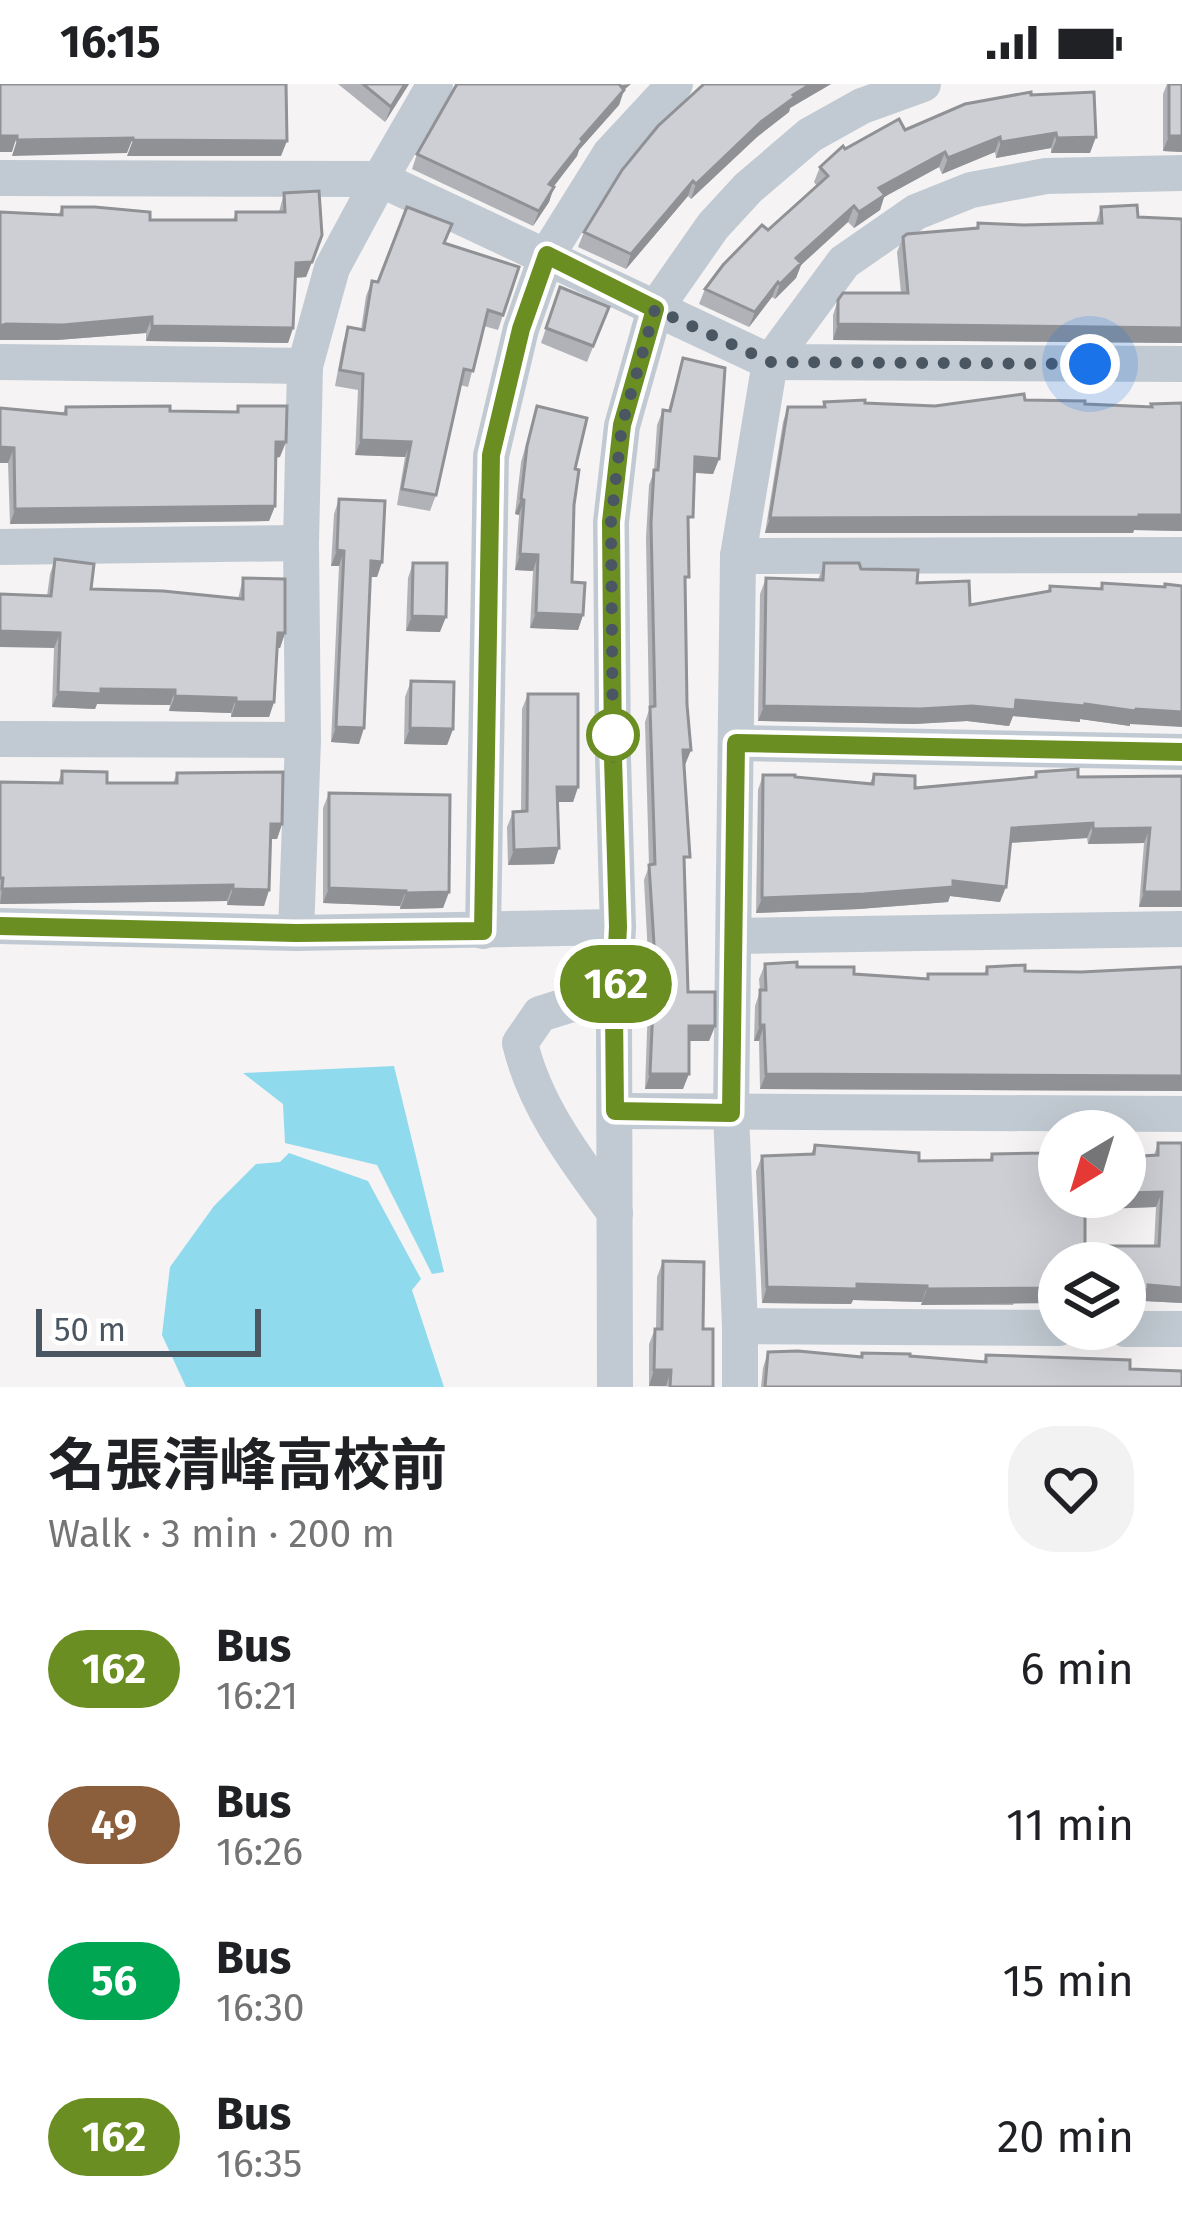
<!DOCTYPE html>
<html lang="en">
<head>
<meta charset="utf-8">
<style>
	:root { --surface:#fff; --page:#f2f2f2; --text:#202124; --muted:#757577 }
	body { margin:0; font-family:"Fira Sans","Noto Sans JP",sans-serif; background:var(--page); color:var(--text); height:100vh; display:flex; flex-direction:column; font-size:45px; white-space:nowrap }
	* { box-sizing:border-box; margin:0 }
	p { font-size:39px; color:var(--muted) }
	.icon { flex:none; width:66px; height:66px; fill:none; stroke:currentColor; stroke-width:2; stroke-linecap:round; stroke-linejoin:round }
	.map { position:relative; height:1303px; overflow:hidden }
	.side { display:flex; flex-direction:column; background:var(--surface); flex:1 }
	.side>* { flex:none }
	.badge { padding:0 24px; border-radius:39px; font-size:42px; line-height:78px }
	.needle { width:78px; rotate:218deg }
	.buttons { position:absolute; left:1038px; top:1026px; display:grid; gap:24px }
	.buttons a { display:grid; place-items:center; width:108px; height:108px; border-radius:50%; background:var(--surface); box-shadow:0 12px 48px #0002; font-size:60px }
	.scale { position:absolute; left:36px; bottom:30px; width:225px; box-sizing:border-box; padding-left:12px; border:6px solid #4a5661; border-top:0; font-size:33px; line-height:42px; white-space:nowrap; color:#4a5661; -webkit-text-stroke:9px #fff; paint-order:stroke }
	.you { position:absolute; width:60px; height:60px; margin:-30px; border:9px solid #fff; border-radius:50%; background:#1a73e8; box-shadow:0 0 0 18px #1a73e833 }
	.map>.badge { position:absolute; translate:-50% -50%; box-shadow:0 0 0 6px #fff }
	.round { display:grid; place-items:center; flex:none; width:126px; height:126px; border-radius:48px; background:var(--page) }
	.head { display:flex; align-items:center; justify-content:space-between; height:204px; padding:0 48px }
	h1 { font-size:57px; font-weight:700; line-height:90px }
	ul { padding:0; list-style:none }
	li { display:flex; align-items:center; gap:36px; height:156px; padding:0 48px }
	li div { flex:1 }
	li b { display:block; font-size:45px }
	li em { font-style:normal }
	li .badge { min-width:132px; font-weight:700; text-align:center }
	.status { display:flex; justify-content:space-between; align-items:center; height:84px; padding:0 60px; background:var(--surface); direction:ltr }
	.status svg { height:33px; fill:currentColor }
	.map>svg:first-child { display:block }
	.water { fill:#90daee }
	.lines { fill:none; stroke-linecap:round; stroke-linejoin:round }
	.minor { stroke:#c1cad2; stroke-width:36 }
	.wall { fill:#b0b2b7; fill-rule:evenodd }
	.shaded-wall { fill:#909195 }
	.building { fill:#cdcfd5; stroke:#909195; stroke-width:3 }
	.line-casing { stroke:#fff; stroke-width:27 }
	.line { stroke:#6b8e23; stroke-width:18 }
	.walk { stroke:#4a5661; stroke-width:12; stroke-dasharray:0 21.6 }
	.stop-dot { fill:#fff; stroke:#6b8e23; stroke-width:6 }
</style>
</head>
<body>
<div class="status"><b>16:15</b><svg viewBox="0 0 49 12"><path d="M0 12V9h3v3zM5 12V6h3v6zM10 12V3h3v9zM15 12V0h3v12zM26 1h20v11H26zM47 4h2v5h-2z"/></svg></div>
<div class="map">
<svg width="1182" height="1303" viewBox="0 0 1182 1303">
	<rect width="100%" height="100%" fill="#f5f3f3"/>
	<!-- water -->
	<g class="water">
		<polygon points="394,982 444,1188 432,1190 377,1081 285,1059 283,1020 243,989"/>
		<polygon points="289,1069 368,1097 421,1195 412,1206 444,1303 186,1303 162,1251 170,1183 214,1122 256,1080 280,1078"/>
	</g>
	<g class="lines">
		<!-- minor -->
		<g class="minor">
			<polyline points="0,94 380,95 770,278 1182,280"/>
			<polyline points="0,278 305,282"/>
			<polyline points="0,463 301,459"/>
			<polyline points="738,472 1182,471"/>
			<polyline points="0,655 303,656"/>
			<polyline points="736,659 1182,668"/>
			<polyline points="0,842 296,849 618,843"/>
			<polyline points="483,847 491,372 521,245 547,171 610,70 675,0"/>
			<polyline points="296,849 303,656 301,459 305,282 332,184 380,95 435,0"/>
			<polyline points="734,852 1182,845"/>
			<path d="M 614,925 L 572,920 L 540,930 L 520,959 C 535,1023 577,1077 615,1129"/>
			<polyline points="615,1027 1182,1030"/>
			<polyline points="740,1242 1059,1244"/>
			<polyline points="1125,1245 1182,1245"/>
			<polyline points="615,1303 614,925 618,843 613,674 611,438 622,342 655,225 713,142 748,104 810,51 862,22 923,0"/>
			<polyline points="740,1303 740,1242 731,1029 738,472 770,278 844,178 916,128 971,106 1046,92 1182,89"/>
		</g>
	</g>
	<!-- wall -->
	<g class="wall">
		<polygon points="338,0 409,0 385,38"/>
		<polygon points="704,0 831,0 790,24 789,28 757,53 691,115 688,112 626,185 578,163 584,148"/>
		<polygon points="1167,0 1182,0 1182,68 1163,67 1163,10"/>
		<polygon points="624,6 619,21 579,66 577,72 554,102 549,118 533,142 412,85 417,70"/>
		<polygon points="1031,11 1090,69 1051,69 1051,64 996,74 995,68 942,90 939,83 884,113 880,126 854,144 848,138 801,181 796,194 775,215 772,213 749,243 699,220 705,205 817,102 814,98 820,83 845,65 905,46"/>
		<polygon points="284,109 322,151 306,193 295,194 293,244 288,259 146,257 146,249 57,256 0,256 62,123 150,136 233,136 236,128 279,128"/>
		<polygon points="1101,123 1138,133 1182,135 1182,259 833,256 833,231 838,216 901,209 897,168 903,153 976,144 978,139 1024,141 1096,139"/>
		<polygon points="445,159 519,183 498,246 484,242 468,303 460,301 436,411 430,427 397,421 405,373 355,371 358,306 335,302 343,259 348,243 361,246 366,212 372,197 378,198"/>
		<polygon points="560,203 609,223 587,278 541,259"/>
		<polygon points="683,274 719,375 713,390 694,389 688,445 685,504 687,621 691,666 684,681 684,788 688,908 715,942 709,957 689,957 683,1005 645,1005 649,891 644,796 649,782 645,638 649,626 646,454 649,401 654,387 657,341 663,326 668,327"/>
		<polygon points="1025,316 1150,323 1182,319 1182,447 1134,446 1133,449 765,449 783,338 788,323 823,323 824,318 935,322"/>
		<polygon points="238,322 280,373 276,374 275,422 269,437 10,440 8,379 0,379 0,324 63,329 66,323 236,328"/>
		<polygon points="537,322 575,385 572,498 583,531 578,546 530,544 533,487 515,486 519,431 515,430 521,378"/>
		<polygon points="339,415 382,478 377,493 370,493 359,660 331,658 339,482 331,482 334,430"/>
		<polygon points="55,475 91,505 238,515 243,494 285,549 280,564 277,564 274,618 269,633 231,633 231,629 169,627 170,621 97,620 95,625 52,623 54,564 47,512 50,490"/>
		<polygon points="413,479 440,548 406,547 408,494"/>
		<polygon points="824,479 861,485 917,499 970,521 1048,507 1050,502 1100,505 1102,499 1130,642 1080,635 1080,638 1013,632 1009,642 967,637 914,640 758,637 760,510 766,494 818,496"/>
		<polygon points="411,597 453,645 447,661 404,660 405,613"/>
		<polygon points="528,610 578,703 573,718 557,718 554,780 508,781 507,743 513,728 521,727 522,625"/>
		<polygon points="62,687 107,699 173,699 177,689 282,740 277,755 271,755 269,806 264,822 227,821 227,817 0,820 0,698 58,699"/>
		<polygon points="1036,688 1078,693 1182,692 1182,823 1139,823 1144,759 1088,760 1087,754 1010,759 1000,818 950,812 948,818 859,825 756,829 758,706 763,691 870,699 874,690 915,704 1034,693"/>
		<polygon points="329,709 449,808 443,824 400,825 400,822 323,819 323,724"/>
		<polygon points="765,880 854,890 926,895 928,890 984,890 987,883 1025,887 1081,888 1182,883 1182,1007 760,1005 759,957 754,957 755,922 760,907 759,895"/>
		<path d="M 1045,1058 L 1059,1113 L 1154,1071 L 1158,1059 L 1182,1059 L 1182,1219 L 1144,1217 L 1142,1221 L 1125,1221 L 1125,1179 L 1014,1219 L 1013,1221 L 921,1221 L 922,1218 L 853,1216 L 851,1220 L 762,1219 L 756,1087 L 762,1072 L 811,1070 L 815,1061 L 919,1077 L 989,1076 L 992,1070 L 1041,1069 ZM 1156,1123 L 1154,1162 L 1085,1162 L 1085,1125 Z"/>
		<polygon points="663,1177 703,1245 713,1303 649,1302 649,1260 655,1245 656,1245 657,1193"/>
		<polygon points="768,1268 860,1273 862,1269 983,1278 986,1271 1130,1285 1182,1303 761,1303 763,1284"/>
	</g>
	<!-- shaded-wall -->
	<g class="shaded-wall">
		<polygon points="405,0 409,0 385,38 391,23"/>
		<polygon points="631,0 624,6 619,21 579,66 577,72 544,115 549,100 619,1"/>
		<polygon points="811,0 831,0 790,24 789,28 757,53 691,115 696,100 762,37 793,11"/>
		<polygon points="1056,49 1051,64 996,74 1001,58"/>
		<polygon points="0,52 17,52 12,68 0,68"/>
		<polygon points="1169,52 1182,52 1182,68 1163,67"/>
		<polygon points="1000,53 995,68 942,90 948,74"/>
		<polygon points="1096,53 1090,69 1051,69 1057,54"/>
		<polygon points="133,54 127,69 12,72 17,56"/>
		<polygon points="133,56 287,57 281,72 127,72"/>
		<polygon points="945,68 939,83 884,113 880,126 854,144 859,128 879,104"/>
		<polygon points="693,97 688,112 626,185 631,170"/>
		<polygon points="554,103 549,118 533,142 539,127"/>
		<polygon points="854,122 848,138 801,181 796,194 775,215 780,200 796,174"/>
		<polygon points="312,178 306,193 290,194 296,179"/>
		<polygon points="778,198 772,213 749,243 755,228"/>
		<polygon points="152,233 146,249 57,256 0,256 0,242 6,240"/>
		<polygon points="838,240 1182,244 1182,259 833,256"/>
		<polygon points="152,242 293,244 288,259 146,257"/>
		<polygon points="361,356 411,358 405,373 355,371"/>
		<polygon points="276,358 286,358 280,373 270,374"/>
		<polygon points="0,363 14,364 8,379 0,379"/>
		<polygon points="695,373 719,375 713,390 689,388"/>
		<polygon points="521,415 524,416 519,431 515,430"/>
		<polygon points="275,422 269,437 10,440 15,425"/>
		<polygon points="1182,431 1182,447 1134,446 1133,449 765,449 770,434"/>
		<polygon points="337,466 344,467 339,482 331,482"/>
		<polygon points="520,470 538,471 533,487 515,486"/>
		<polygon points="371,477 382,478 377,493 365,493"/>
		<polygon points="536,529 583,531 578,546 530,544"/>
		<polygon points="412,532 446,533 440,548 406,547"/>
		<polygon points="0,547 60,549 54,564 0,563"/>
		<polygon points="278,549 285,549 280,564 272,564"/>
		<polygon points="101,605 175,606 170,621 97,620 95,625 52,623 58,608"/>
		<polygon points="175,612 236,614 231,629 169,627"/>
		<polygon points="1016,616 1182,628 1182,643 1130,640 1130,642 1080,635 1080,638 1013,632 1009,642 967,637 914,640 758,637 764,622"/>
		<polygon points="236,618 274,618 269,633 231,633"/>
		<polygon points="336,643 364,644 359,660 331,658"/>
		<polygon points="410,644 453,645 447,661 404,660"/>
		<polygon points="683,666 691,666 685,681 678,682"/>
		<polygon points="557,703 578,703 573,718 551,718"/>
		<polygon points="1093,739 1087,754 1006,759 1012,744"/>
		<polygon points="271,740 282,740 277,755 265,755"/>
		<polygon points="1150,744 1144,759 1088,760 1093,745"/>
		<polygon points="559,764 554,780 508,781 514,766"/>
		<polygon points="953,797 1006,803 1000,818 950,812 948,818 859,825 756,829 762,814"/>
		<polygon points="233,801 227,817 0,820 2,805"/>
		<polygon points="329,804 406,807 400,822 323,819"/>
		<polygon points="233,805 269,806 264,822 227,821"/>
		<polygon points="449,808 443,824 400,825 406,809"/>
		<polygon points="1144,808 1182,808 1182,823 1139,823"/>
		<polygon points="760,941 764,941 759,957 754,957"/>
		<polygon points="689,942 715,942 709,957 684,957"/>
		<polygon points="650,990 689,990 683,1005 645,1005"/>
		<polygon points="766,990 1182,992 1182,1007 760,1005"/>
		<polygon points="1162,1108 1156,1123 1079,1126 1084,1113 1125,1113 1125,1109"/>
		<polygon points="857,1200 927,1202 922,1218 853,1216 851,1220 762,1219 767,1203"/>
		<polygon points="1148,1201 1182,1204 1182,1219 1144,1217 1142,1221 1125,1221 1125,1205"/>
		<polygon points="1018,1203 1059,1204 1059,1219 921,1221 927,1205"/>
		<polygon points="654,1286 671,1286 666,1302 649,1302"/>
	</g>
	<!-- building -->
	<g class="building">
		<polygon points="0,0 286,0 287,57 133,56 133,54 17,56 17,52 0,52"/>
		<polygon points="363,0 405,0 391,23"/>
		<polygon points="457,0 619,0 624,6 581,55 583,57 549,100 554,103 539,127 417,70"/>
		<polygon points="704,0 811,0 793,11 795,13 762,37 696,100 693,97 631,170 584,148 622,86 658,42"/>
		<rect x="1169" y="0" width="13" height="52"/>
		<polygon points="1031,8 1031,11 1094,8 1096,53 1057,54 1056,49 1001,58 1000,53 948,74 945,68 879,104 885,111 859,128 854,122 796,174 801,179 780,200 778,198 755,228 705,205 723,181 762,141 768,146 828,92 820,83 843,62 845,65 899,35 905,46 965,20"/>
		<polygon points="319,107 322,151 312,178 296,179 293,244 152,242 152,233 63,241 6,240 0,242 0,128 62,131 62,123 95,123 150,128 150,136 236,136 236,128 285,128 284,109"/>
		<polygon points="1137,121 1138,133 1182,135 1182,244 838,240 838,216 843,209 908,209 903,153 907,150 978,144 978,139 1024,141 1102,139 1101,123"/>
		<polygon points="407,123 452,140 444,159 519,183 503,231 488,226 473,287 464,285 436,411 402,405 411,358 361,356 363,290 340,286 348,243 364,246 372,197 378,198"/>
		<polygon points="560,203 609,223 593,262 546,244"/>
		<polygon points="683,274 725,284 719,375 695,373 693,433 688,433 689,493 685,493 687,621 691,666 683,666 690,773 684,773 688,908 715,908 715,942 689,942 689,990 650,990 655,876 649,781 655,780 650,623 655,622 651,439 654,386 658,386 663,326 670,327"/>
		<polygon points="1024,310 1025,316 1085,317 1085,320 1152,323 1151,320 1182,319 1182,431 1139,431 1139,433 770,434 788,323 825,323 824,318 865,316 865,319 935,322"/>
		<polygon points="170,322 170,327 238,328 238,322 287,322 286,358 276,358 275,422 15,425 14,364 0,363 0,324 66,330 66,323"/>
		<polygon points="537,322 587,334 575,385 579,386 574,421 572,498 585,499 583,531 536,529 538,471 520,470 524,416 521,415 527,362"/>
		<polygon points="339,415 385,417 382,478 371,477 364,644 336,643 344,467 337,466"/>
		<polygon points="55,475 94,480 91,505 163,507 243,515 243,494 285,495 285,549 278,549 274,618 236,618 236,614 175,612 175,606 101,605 101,610 58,608 60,549 0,547 0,510 51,512"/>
		<polygon points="413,479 447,479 446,533 412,532"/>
		<polygon points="824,479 859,479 861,485 918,486 917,499 969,497 970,521 1050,507 1050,502 1102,505 1102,499 1165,503 1165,500 1182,502 1182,628 1136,625 1135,627 1085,620 1085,622 1016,616 1015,626 972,622 920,625 764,622 766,494 823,496"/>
		<polygon points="411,597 454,598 453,645 410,644"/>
		<polygon points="528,610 578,610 578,703 557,703 559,764 514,766 513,728 527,727"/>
		<polygon points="1078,685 1078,693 1182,692 1182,808 1144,808 1150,744 1093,745 1093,739 1012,744 1006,803 953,797 953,803 864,810 762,814 763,691 795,691 795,693 873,700 874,690 915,692 915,704 1036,693 1036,688"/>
		<polygon points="62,687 107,688 107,699 177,699 177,689 283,688 282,740 271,740 269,806 233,805 233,801 2,805 3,794 0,794 0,698 62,699"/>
		<polygon points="329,709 450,711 449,808 406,809 406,807 329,804"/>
		<polygon points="797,878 797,883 854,883 854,890 928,895 928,890 987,890 987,883 1025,881 1025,887 1081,888 1182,883 1182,992 766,990 764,941 760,941 760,906 766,906 765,880"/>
		<polygon points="1045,1058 1059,1059 1059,1113 1085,1113 1085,1162 1159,1162 1162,1108 1125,1109 1125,1073 1158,1071 1158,1059 1182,1059 1182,1204 1148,1201 1148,1206 1125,1205 1125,1179 1059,1179 1059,1204 927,1205 927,1202 857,1200 857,1205 767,1203 762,1072 814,1070 815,1061 919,1069 919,1077 992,1076 992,1070 1044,1069"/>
		<polygon points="663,1177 704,1178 703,1245 713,1245 713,1303 670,1303 671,1286 654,1286 655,1245 662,1245"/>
		<polygon points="798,1267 862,1273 862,1269 910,1270 910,1272 986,1278 986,1271 1130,1276 1130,1285 1182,1287 1182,1303 765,1303 768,1268"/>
	</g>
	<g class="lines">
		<!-- line casing -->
		<g class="line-casing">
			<polyline id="line" points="0,842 296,849 483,847 491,371 521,245 547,171 655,225 622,341 611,438 613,674 618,843 614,925 615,1027 731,1029 736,659 1182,668"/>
		</g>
		<!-- line -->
		<use href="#line" class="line"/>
		<!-- walk -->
		<polyline class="walk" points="613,651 613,674 611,438 622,341 655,225 770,278 1090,280"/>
	</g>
	<!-- markers -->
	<circle class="stop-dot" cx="613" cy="651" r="24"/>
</svg>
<div class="buttons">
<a><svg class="needle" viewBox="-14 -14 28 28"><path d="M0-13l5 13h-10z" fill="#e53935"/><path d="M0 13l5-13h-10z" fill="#757577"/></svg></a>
<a><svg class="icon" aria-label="layers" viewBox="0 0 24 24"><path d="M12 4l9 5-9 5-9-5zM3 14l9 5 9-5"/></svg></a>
</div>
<div class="scale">50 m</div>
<div class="you" style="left:1090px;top:280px"></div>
<b class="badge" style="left:616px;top:900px;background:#6b8e23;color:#fff">162</b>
</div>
<section class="side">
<div class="head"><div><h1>名張清峰高校前</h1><p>Walk · 3 min · 200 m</p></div><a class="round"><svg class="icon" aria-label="heart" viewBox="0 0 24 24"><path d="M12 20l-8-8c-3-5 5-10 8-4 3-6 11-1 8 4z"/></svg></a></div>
<ul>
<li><span class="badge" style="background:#6b8e23;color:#fff">162</span><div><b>Bus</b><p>16:21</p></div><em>6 min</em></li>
<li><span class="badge" style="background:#8b5e3c;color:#fff">49</span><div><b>Bus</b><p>16:26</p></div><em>11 min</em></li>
<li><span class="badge" style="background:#00a651;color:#fff">56</span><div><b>Bus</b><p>16:30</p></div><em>15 min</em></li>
<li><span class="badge" style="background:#6b8e23;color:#fff">162</span><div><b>Bus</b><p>16:35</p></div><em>20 min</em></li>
</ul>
</section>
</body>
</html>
